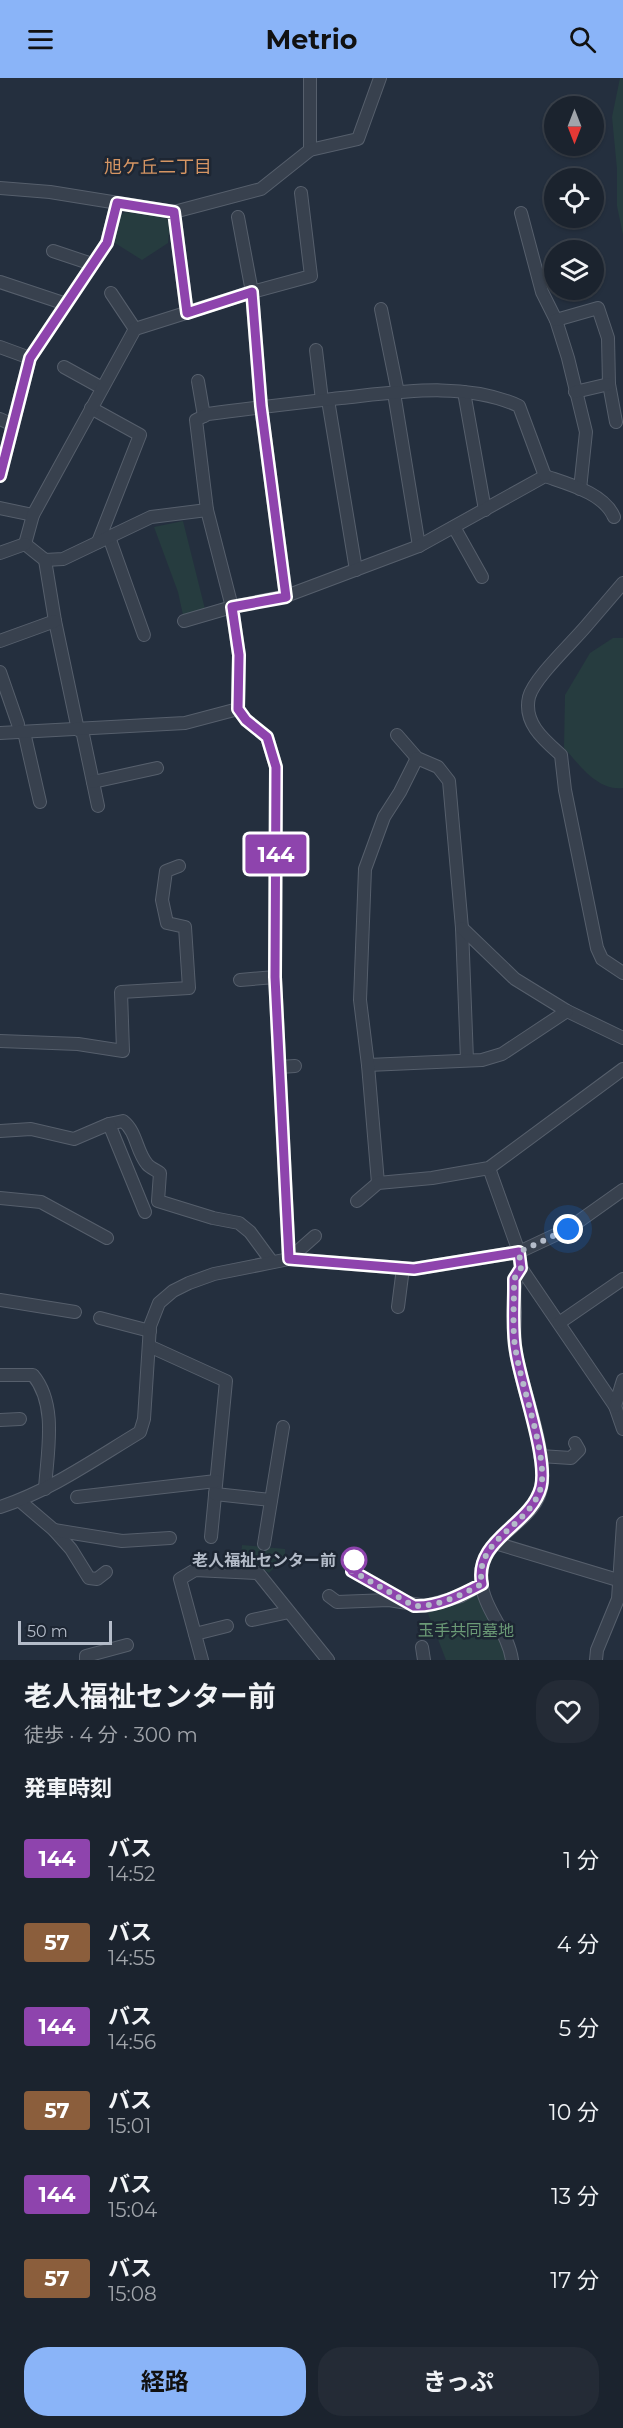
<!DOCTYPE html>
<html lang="ja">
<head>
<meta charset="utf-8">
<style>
	:root { --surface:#1b232e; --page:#242b36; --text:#f1f3f6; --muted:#a0a4aa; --line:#39404a; --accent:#8ab4f8 }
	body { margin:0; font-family:Montserrat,"Noto Sans JP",sans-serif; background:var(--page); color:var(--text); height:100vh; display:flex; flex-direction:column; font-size:22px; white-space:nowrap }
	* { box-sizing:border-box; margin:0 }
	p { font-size:20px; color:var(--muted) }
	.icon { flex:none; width:33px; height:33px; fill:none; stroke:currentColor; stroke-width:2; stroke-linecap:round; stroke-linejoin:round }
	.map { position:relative; height:1582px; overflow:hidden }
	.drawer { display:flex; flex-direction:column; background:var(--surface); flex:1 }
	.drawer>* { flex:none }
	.badge { padding:0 12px; border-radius:4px; font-size:21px; line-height:39px }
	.needle { width:39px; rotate:180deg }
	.controls { position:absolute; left:544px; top:18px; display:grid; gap:12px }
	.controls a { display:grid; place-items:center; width:60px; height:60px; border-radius:50%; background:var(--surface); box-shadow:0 2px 4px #0004,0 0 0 2px var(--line); font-size:30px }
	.scale { position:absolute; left:18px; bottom:15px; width:94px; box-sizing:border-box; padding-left:6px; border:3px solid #b4bcc9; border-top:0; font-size:16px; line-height:21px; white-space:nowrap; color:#b4bcc9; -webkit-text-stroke:4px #1d2633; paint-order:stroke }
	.you { position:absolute; width:30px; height:30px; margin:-15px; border:4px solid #fff; border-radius:50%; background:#1a73e8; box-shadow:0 0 0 9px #1a73e833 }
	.map>.badge { position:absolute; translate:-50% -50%; box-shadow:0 0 0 3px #fff }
	h2 { padding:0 24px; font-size:22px; line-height:54px }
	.round { display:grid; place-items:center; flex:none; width:63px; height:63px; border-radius:24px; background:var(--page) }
	.headline { display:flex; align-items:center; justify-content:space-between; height:102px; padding:0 24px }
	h1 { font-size:28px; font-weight:700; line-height:45px }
	.button { display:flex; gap:12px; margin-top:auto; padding:12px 24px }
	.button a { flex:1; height:69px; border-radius:24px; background:var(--accent); color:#111; font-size:24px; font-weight:700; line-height:69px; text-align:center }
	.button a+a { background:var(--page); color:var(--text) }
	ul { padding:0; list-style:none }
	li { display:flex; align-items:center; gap:18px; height:84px; padding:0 24px }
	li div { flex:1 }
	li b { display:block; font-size:22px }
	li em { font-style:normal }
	li .badge { min-width:66px; font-weight:700; text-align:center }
	header { display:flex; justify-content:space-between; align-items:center; height:78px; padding:0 24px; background:var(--accent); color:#111; font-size:27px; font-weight:700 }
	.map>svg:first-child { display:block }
	.green { fill:#263c3f }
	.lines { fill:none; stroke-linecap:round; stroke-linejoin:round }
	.minor-casing { stroke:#565f6c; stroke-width:14 }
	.minor { stroke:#38414e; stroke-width:12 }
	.line-casing { stroke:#fff; stroke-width:14 }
	.line { stroke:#8e44ad; stroke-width:9 }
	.walk { stroke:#b4bcc9; stroke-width:6; stroke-dasharray:0 10.8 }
	.stop-dot { fill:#fff; stroke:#8e44ad; stroke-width:3 }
	.labels { text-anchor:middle; stroke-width:5; stroke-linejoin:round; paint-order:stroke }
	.stop-label { font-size:16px; font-weight:bold; fill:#b4bcc9; stroke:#1d2633; text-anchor:end }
	.park-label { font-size:16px; fill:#6b9a76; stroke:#1d2633 }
	.neighbourhood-label { font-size:18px; fill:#d59563; stroke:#1d2633 }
</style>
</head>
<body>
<header><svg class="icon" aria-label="menu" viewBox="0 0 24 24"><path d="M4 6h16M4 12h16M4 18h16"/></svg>Metrio<svg class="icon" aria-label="search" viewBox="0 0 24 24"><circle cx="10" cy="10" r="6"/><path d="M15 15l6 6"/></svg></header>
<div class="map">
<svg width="623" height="1582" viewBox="0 0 623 1582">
	<rect width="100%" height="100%" fill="#242f3e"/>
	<!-- green -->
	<g class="green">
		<polygon points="620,0 623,0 623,157 617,128 617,91 612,39"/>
		<polygon points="125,134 166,140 170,146 168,165 142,182 115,165 119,139"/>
		<polygon points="183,443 205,531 183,537 178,514 154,449"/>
		<path d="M 613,560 L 623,560 L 623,710 C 597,713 580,687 564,670 L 565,617 L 590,575 Z"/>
		<polygon points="242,1467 285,1471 285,1478 269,1495 262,1490 240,1489"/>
		<polygon points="479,1515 501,1556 508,1582 446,1582 427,1533"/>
	</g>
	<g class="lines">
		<!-- minor casing -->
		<g class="minor-casing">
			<g id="minor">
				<polyline points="310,0 310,72"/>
				<polyline points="0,110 50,114 174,134 261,111 310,72 358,61 380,0"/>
				<polyline points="174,134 187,235"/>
				<polyline points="521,135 542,214 556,242 568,280 586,354 580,411"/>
				<polyline points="238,139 252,214 261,329 286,518"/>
				<polyline points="53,173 92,186"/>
				<polyline points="0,204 66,226"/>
				<polyline points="111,215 135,251"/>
				<polyline points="381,231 398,315"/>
				<polyline points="556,242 598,230 608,260 609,306 616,344"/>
				<polyline points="0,269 30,280"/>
				<polyline points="316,272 322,322"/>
				<polyline points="64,289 102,310"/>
				<polyline points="198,303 204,338"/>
				<polyline points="464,314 485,432"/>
				<polyline points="575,314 609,306"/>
				<polyline points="394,315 419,468"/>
				<polyline points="328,322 356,492"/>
				<polyline points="91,330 140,357 98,464"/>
				<polyline points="0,341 13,347"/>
				<polyline points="0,398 30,280 107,165 117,125"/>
				<polyline points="0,430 33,437"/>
				<polyline points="454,449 482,499"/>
				<polyline points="109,459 144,557"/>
				<polyline points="25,466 33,437 135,251 252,214 311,198 301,115"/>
				<polyline points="25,466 45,482 63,481 151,439 207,432"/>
				<polyline points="0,475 25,466"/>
				<polyline points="45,482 55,543 78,652"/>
				<path d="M 623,505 C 611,519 599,533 587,547 C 573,564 534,600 529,619 C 523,645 544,662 561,677 L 565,712 L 597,870 L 602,881 L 623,895"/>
				<path d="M 184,543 L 232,529 L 286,518 L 419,468 L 545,398 C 568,406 604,415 614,439"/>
				<polyline points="0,563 55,543"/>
				<polyline points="0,594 18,646"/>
				<polyline points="82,652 98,728"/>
				<polyline points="24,654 40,724"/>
				<polyline points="0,655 185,645 238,631"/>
				<polyline points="397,657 417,680 438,689 449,703 462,850 467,982"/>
				<polyline points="93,704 157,690"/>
				<polyline points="462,850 515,901 567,933 623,960"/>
				<polyline points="240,902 275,899"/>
				<polyline points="0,963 78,966 123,973 121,914 189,910 185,849 167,845 162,822 166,793 179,788"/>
				<polyline points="368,987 482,982 502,976 567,933"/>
				<polyline points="280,989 295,988"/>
				<path d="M 109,1046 L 123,1043 C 137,1054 136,1073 147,1086 C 150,1090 156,1092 160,1095 L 158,1123 L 213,1140 L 239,1145 L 250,1154 L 272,1184"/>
				<polyline points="0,1053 31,1051 74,1061 109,1046 145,1134"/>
				<polyline points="489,1090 519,1174 521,1190 615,1328 623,1351"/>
				<polyline points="378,1105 368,987 360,922 365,791 384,739 400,714 417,680"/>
				<polyline points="0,1120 41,1124 107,1160"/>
				<polyline points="357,1123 378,1105 432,1100 489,1090 623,991"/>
				<path d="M 289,1181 L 275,899 L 276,689 L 267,659 L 246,642 L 238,631 L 239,577 L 232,529 L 207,432 L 196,342 L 208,336 C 252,330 297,325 341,320 C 399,314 465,303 519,328 L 545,398"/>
				<polyline points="289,1181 315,1158"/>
				<polyline points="0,1222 75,1234"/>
				<polyline points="398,1229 403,1190"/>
				<polyline points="100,1240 150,1253"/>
				<polyline points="559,1245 623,1201"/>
				<polyline points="149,1268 226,1303 211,1459"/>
				<path d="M 0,1297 L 33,1297 C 58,1327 47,1375 45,1411"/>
				<polyline points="615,1328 623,1302"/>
				<polyline points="0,1342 20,1341"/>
				<polyline points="540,1378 571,1380 579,1372 575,1365"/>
				<polyline points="215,1416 271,1422"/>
				<polyline points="77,1419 216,1403"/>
				<polyline points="20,1423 54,1452 71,1471 89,1500 97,1501 106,1494"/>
				<path d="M 0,1429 C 50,1413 95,1381 140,1354 L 144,1341 L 150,1248 L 159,1225 L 173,1213 L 189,1205 L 214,1196 L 289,1181 L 414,1191 L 519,1174 L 568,1151 L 623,1112"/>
				<polyline points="54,1452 122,1463 170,1460"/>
				<polyline points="495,1465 621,1503"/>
				<polyline points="264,1466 283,1349"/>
				<polyline points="354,1482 352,1493 400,1520"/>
				<polyline points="329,1518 337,1524 389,1522 426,1528 461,1518 482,1506"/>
				<polyline points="252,1542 289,1534"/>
				<polyline points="195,1556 227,1548"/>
				<polyline points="422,1569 424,1582"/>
				<polyline points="86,1582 86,1578 127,1567"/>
				<polyline points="202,1582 180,1501 195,1492 258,1495 328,1582"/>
				<path d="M 512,1582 C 508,1553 483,1531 481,1502 C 478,1456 538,1447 542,1405 C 545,1366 523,1314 516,1275 C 513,1262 515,1247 515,1234 C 514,1218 513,1204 521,1190"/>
				<polyline points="596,1582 597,1572 618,1521 623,1445"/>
			</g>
		</g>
		<!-- minor -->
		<use href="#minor" class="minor"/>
	</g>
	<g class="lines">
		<!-- line casing -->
		<g class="line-casing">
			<path id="line" d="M 0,398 L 30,280 L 107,165 L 117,125 L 174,134 L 187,235 L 252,214 L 261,328 L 286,519 L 232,529 L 239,577 L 238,631 L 246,642 L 267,659 L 276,689 L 275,899 L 289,1181 L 414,1191 L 519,1174 L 521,1190 L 514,1201 L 514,1210 C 514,1231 512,1254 516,1274 C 521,1307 548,1379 541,1409 C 531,1448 473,1461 482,1506 C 461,1517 438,1529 414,1528 L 352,1493 L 354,1482"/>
		</g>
		<!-- line -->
		<use href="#line" class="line"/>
		<!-- walk -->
		<path class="walk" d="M 354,1482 L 352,1493 L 414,1528 C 438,1529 461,1517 482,1506 C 473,1461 531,1448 541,1409 C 548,1379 521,1307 516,1274 C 512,1254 514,1231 514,1210 L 514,1201 L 521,1190 L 519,1174 L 568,1151"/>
	</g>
	<!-- markers -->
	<circle class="stop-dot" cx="354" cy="1482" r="12"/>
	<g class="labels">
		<!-- stop labels -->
		<g class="stop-label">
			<text x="336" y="1488">老人福祉センター前</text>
		</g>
		<!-- park labels -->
		<g class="park-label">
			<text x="466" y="1558">玉手共同墓地</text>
		</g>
		<!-- neighbourhood labels -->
		<g class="neighbourhood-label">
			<text x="158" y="95">旭ケ丘二丁目</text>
		</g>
	</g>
</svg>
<div class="controls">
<a><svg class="needle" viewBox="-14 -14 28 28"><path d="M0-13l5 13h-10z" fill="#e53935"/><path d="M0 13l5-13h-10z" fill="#a0a4aa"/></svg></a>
<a><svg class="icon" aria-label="locate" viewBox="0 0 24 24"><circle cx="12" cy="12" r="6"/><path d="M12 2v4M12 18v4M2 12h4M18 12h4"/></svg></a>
<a><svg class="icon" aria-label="layers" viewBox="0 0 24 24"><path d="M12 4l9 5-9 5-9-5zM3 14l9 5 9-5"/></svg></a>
</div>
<div class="scale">50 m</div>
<div class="you" style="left:568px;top:1151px"></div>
<b class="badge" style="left:276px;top:776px;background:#8e44ad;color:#fff">144</b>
</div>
<section class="drawer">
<div class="headline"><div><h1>老人福祉センター前</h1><p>徒歩 · 4 分 · 300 m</p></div><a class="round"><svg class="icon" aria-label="heart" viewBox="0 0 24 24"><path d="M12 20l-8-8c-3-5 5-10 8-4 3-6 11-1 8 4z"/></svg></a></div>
<h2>発車時刻</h2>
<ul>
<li><span class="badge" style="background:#8e44ad;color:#fff">144</span><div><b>バス</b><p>14:52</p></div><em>1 分</em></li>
<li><span class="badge" style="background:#8b5e3c;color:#fff">57</span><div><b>バス</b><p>14:55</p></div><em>4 分</em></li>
<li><span class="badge" style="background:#8e44ad;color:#fff">144</span><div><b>バス</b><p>14:56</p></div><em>5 分</em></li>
<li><span class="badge" style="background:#8b5e3c;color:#fff">57</span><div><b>バス</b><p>15:01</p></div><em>10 分</em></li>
<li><span class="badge" style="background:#8e44ad;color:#fff">144</span><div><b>バス</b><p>15:04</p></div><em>13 分</em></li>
<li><span class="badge" style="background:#8b5e3c;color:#fff">57</span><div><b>バス</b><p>15:08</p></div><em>17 分</em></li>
</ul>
<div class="button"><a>経路</a><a>きっぷ</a></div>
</section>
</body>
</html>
